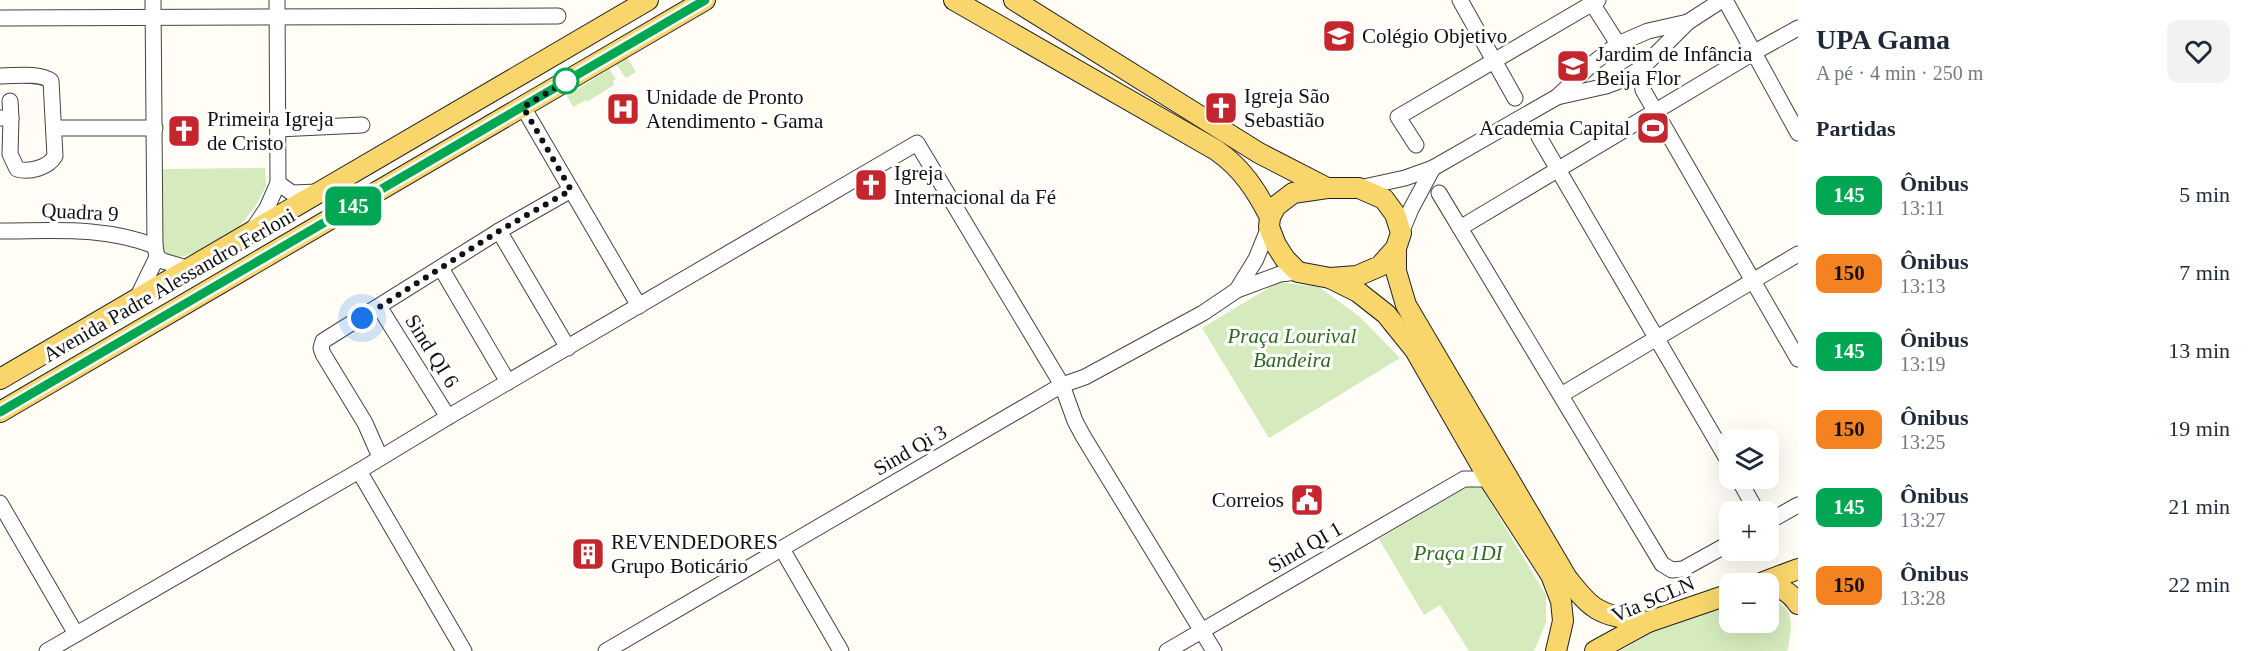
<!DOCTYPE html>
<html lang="pt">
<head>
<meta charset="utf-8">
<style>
	:root { --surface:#fff; --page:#f2f2f3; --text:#1f2937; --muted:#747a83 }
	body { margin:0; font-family:Georgia,serif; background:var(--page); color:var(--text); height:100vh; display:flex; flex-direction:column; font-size:22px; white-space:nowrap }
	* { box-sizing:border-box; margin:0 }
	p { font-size:20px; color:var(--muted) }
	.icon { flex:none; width:33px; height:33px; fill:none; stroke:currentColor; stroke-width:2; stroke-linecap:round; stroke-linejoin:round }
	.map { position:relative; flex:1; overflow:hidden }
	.side { display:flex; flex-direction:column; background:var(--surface); width:450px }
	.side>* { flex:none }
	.badge { padding:0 12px; border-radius:9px; font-size:21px; line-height:39px }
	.controls { position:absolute; left:1719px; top:429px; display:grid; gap:12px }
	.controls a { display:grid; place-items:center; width:60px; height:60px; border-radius:12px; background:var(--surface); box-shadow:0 6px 24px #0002; font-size:30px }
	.you { position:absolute; width:30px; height:30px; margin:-15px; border:4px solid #fff; border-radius:50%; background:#1a73e8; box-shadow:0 0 0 9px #1a73e833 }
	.map>.badge { position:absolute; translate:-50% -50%; box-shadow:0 0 0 3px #fff }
	h2 { padding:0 18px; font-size:22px; line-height:54px }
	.round { display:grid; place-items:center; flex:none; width:63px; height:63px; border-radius:12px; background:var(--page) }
	.overview { display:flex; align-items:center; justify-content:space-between; height:102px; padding:0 18px }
	h1 { font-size:28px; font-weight:700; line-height:45px }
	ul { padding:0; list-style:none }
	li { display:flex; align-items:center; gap:18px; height:78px; padding:0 18px }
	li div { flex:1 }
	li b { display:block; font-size:22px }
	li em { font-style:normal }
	li .badge { min-width:66px; font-weight:700; text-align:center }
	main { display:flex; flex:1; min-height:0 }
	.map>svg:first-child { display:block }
	.green { fill:#d5ebbd }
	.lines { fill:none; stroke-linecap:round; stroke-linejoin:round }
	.minor-casing { stroke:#444; stroke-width:17 }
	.major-casing { stroke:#222; stroke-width:22 }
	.minor { stroke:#fff; stroke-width:15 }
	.major { stroke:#f9d66b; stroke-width:20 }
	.line-casing { stroke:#fff; stroke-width:14 }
	.line { stroke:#00a651; stroke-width:9 }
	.walk { stroke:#111; stroke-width:6; stroke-dasharray:0 10.8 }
	.stop-dot { fill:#fff; stroke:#00a651; stroke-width:3 }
	.labels { text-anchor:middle; stroke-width:6; stroke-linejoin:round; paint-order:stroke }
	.poi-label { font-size:21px; fill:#111; stroke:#fff; text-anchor:start }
	.street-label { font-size:21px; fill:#111; stroke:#fff }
	.park-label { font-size:21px; font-style:italic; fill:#2f6b1f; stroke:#fff }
</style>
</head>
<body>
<main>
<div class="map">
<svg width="1798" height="651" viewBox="0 0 1798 651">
	<rect width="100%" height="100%" fill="#fffdf5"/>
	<!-- green -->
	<g class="green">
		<polygon points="626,56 636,72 626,78 615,63"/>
		<polygon points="609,69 616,79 613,81 614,85 587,102 586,100 573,107 567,96"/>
		<polygon points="265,168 266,186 255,207 240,226 194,253 178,258 165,253 161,247 161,169"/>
		<polygon points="1278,282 1319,287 1360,317 1400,358 1269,438 1202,328"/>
		<polygon points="1480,485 1546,595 1546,623 1534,651 1469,651 1440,605 1424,615 1379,539 1468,486"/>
		<path d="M 1769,597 C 1796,610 1792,622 1788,649 L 1786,651 L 1620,651 L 1670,622 L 1729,605 L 1730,622 L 1768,622 Z"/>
	</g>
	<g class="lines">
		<!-- minor casing -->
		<g class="minor-casing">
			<g id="minor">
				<polyline points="153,0 155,246 157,257"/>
				<polyline points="277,0 278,183"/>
				<polyline points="1460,0 1515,98"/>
				<polyline points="1590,0 1618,44"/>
				<polyline points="1725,0 1798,133"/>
				<polyline points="0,18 558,16"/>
				<polyline points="1643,67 1641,76 1643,90 1798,359"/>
				<path d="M 0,76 C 14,76 40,72 51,81 L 55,156 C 49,167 30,173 17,169 L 10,154 L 11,118 L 0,118"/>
				<polyline points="1557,97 1606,86 1622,80 1643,67 1688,22 1722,0"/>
				<polyline points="10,101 11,118"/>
				<polyline points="523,107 639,306"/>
				<polyline points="54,128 155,128"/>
				<polyline points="278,129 362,125"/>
				<polyline points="1539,137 1730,464"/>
				<polyline points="1416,145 1398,117 1598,0"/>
				<polyline points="1359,188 1405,178 1433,168 1557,97 1592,64 1618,44 1648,31 1688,22"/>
				<polyline points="1439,193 1662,564 1672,570 1683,569 1730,543"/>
				<polyline points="1460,228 1753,53 1798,28"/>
				<polyline points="253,229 267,208 278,183 292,193 318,192"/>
				<path d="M 0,231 C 55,231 102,226 155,246"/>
				<polyline points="499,231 568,348"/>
				<polyline points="1401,233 1411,209 1433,168"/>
				<polyline points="441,268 508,382"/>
				<polyline points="1237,290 1256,259 1269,227"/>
				<polyline points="136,300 157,257 163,261 190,269"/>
				<polyline points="380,308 448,417"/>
				<polyline points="1561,395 1798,254"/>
				<polyline points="380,457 365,423 323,354 321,348 323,341 499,231 571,190"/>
				<polyline points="359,471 464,651"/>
				<polyline points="1738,478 1757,512"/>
				<polyline points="0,503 76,634"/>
				<polyline points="1768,522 1798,505"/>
				<polyline points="782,549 841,651"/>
				<polyline points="47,651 359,471 448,417 917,143 1062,385 1075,421 1083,436 1214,651"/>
				<polyline points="606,651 1062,385 1085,377 1203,313 1237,290 1280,274 1298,272"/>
				<polyline points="1167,651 1464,479 1489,479"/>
			</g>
		</g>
		<!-- major casing -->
		<g class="major-casing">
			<g id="major">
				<path d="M 954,0 L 1216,150 C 1242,168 1256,190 1270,217"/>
				<polyline points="1014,0 1259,153 1327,188 1359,188 1384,199 1395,214 1401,233 1396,248 1380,266 1357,276 1330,278 1298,272 1285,259 1276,245 1269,227 1270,217 1276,206 1293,193 1327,188"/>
				<path d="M 1396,248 L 1396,271 L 1406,305 L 1567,578 C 1576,589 1585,602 1597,609 C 1612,618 1632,619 1648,622"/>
				<polyline points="1330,278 1358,292 1386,314 1415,350 1489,479 1551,575 1561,601 1563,621 1556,651"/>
				<polyline points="0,379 648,0"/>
				<polyline points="0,412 705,0"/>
				<path d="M 1765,582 C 1778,587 1790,591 1798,604"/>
				<polyline points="1761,583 1798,569"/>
				<polyline points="1595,651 1648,622 1730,594"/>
			</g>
		</g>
		<!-- minor -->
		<use href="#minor" class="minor"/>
		<!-- major -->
		<use href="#major" class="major"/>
	</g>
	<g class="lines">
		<!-- line casing -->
		<g class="line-casing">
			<polyline id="line" points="0,412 705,0"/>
		</g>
		<!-- line -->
		<use href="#line" class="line"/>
		<!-- walk -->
		<polyline class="walk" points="362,318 499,231 571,190 523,107 572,78 566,81"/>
	</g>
	<!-- icons -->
	<defs>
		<g id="university-square" transform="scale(1.725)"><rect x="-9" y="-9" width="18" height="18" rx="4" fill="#c4262e" stroke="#fff"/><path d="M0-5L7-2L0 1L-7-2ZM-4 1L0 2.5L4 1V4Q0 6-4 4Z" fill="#fff"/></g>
		<g id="school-square" transform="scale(1.725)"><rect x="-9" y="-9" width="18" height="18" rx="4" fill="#c4262e" stroke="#fff"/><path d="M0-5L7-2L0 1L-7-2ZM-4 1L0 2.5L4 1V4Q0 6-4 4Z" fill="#fff"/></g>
		<g id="church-square" transform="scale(1.725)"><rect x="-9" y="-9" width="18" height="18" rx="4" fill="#c4262e" stroke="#fff"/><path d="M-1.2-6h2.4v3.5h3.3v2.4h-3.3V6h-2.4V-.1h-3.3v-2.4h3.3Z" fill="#fff"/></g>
		<g id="hospital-square" transform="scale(1.725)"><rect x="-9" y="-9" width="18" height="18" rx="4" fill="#c4262e" stroke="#fff"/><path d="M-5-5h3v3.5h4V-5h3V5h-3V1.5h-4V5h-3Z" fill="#fff"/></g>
		<g id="stadium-square" transform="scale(1.725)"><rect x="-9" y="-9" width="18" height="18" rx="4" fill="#c4262e" stroke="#fff"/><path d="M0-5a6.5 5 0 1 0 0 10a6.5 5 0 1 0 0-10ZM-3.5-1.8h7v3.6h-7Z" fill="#fff"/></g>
		<g id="civic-square" transform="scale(1.725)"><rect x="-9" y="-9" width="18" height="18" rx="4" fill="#c4262e" stroke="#fff"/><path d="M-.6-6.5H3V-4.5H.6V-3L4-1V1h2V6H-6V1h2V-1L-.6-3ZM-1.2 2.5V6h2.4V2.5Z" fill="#fff"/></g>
		<g id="building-square" transform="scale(1.725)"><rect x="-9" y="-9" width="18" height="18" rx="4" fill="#c4262e" stroke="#fff"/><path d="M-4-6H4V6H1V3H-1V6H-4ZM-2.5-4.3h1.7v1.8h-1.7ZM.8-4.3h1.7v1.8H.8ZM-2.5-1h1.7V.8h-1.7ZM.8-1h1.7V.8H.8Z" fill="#fff"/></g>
	</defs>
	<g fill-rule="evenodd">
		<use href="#university-square" x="1339" y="36"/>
		<use href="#school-square" x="1573" y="66"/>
		<use href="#church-square" x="1221" y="108"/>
		<use href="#hospital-square" x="623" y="109"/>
		<use href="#stadium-square" x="1653" y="128"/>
		<use href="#church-square" x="184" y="131"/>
		<use href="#church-square" x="871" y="185"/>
		<use href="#civic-square" x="1307" y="500"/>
		<use href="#building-square" x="588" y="554"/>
	</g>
	<!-- markers -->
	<circle class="stop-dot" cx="566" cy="81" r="12"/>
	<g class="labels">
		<!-- poi labels -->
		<g class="poi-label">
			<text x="1362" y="43">Colégio Objetivo</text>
			<text x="1596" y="61">Jardim de Infância<tspan x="1596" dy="24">Beija Flor</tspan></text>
			<text x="1244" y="103">Igreja São<tspan x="1244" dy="24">Sebastião</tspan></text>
			<text x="646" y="104">Unidade de Pronto<tspan x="646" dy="24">Atendimento - Gama</tspan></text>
			<text x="207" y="126">Primeira Igreja<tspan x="207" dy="24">de Cristo</tspan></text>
			<text x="1630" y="135" text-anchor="end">Academia Capital</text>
			<text x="894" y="180">Igreja<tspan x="894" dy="24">Internacional da Fé</tspan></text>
			<text x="1284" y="507" text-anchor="end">Correios</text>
			<text x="611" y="549">REVENDEDORES<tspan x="611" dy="24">Grupo Boticário</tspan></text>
		</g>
		<!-- street labels -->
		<g class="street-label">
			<text transform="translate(80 212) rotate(3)" y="7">Quadra 9</text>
			<text transform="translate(169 285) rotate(-30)" y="7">Avenida Padre Alessandro Ferloni</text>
			<text transform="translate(432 351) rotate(58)" y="7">Sind QI 6</text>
			<text transform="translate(910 450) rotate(-30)" y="7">Sind Qi 3</text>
			<text transform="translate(1305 547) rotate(-30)" y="7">Sind QI 1</text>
			<text transform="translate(1653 599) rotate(-23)" y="7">Via SCLN</text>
		</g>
		<!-- park labels -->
		<g class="park-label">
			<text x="1292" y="343">Praça Lourival<tspan x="1292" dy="24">Bandeira</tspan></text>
			<text x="1458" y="560">Praça 1DI</text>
		</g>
	</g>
</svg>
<div class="controls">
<a><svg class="icon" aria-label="layers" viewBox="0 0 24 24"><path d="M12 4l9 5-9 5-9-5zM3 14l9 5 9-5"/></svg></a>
<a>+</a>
<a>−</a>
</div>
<div class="you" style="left:362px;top:318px"></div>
<b class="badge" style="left:353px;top:206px;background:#00a651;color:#fff">145</b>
</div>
<section class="side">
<div class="overview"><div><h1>UPA Gama</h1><p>A pé · 4 min · 250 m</p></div><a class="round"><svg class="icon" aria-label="heart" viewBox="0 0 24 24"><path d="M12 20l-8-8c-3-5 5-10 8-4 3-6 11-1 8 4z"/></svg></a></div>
<h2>Partidas</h2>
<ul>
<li><span class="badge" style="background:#00a651;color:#fff">145</span><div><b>Ônibus</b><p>13:11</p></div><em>5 min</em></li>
<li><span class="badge" style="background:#f58220;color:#111">150</span><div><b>Ônibus</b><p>13:13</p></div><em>7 min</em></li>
<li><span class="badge" style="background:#00a651;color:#fff">145</span><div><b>Ônibus</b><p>13:19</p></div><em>13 min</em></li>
<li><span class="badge" style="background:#f58220;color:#111">150</span><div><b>Ônibus</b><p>13:25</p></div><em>19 min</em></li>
<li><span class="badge" style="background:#00a651;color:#fff">145</span><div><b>Ônibus</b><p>13:27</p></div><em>21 min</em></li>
<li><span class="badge" style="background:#f58220;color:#111">150</span><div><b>Ônibus</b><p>13:28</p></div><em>22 min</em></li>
</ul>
</section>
</main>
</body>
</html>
